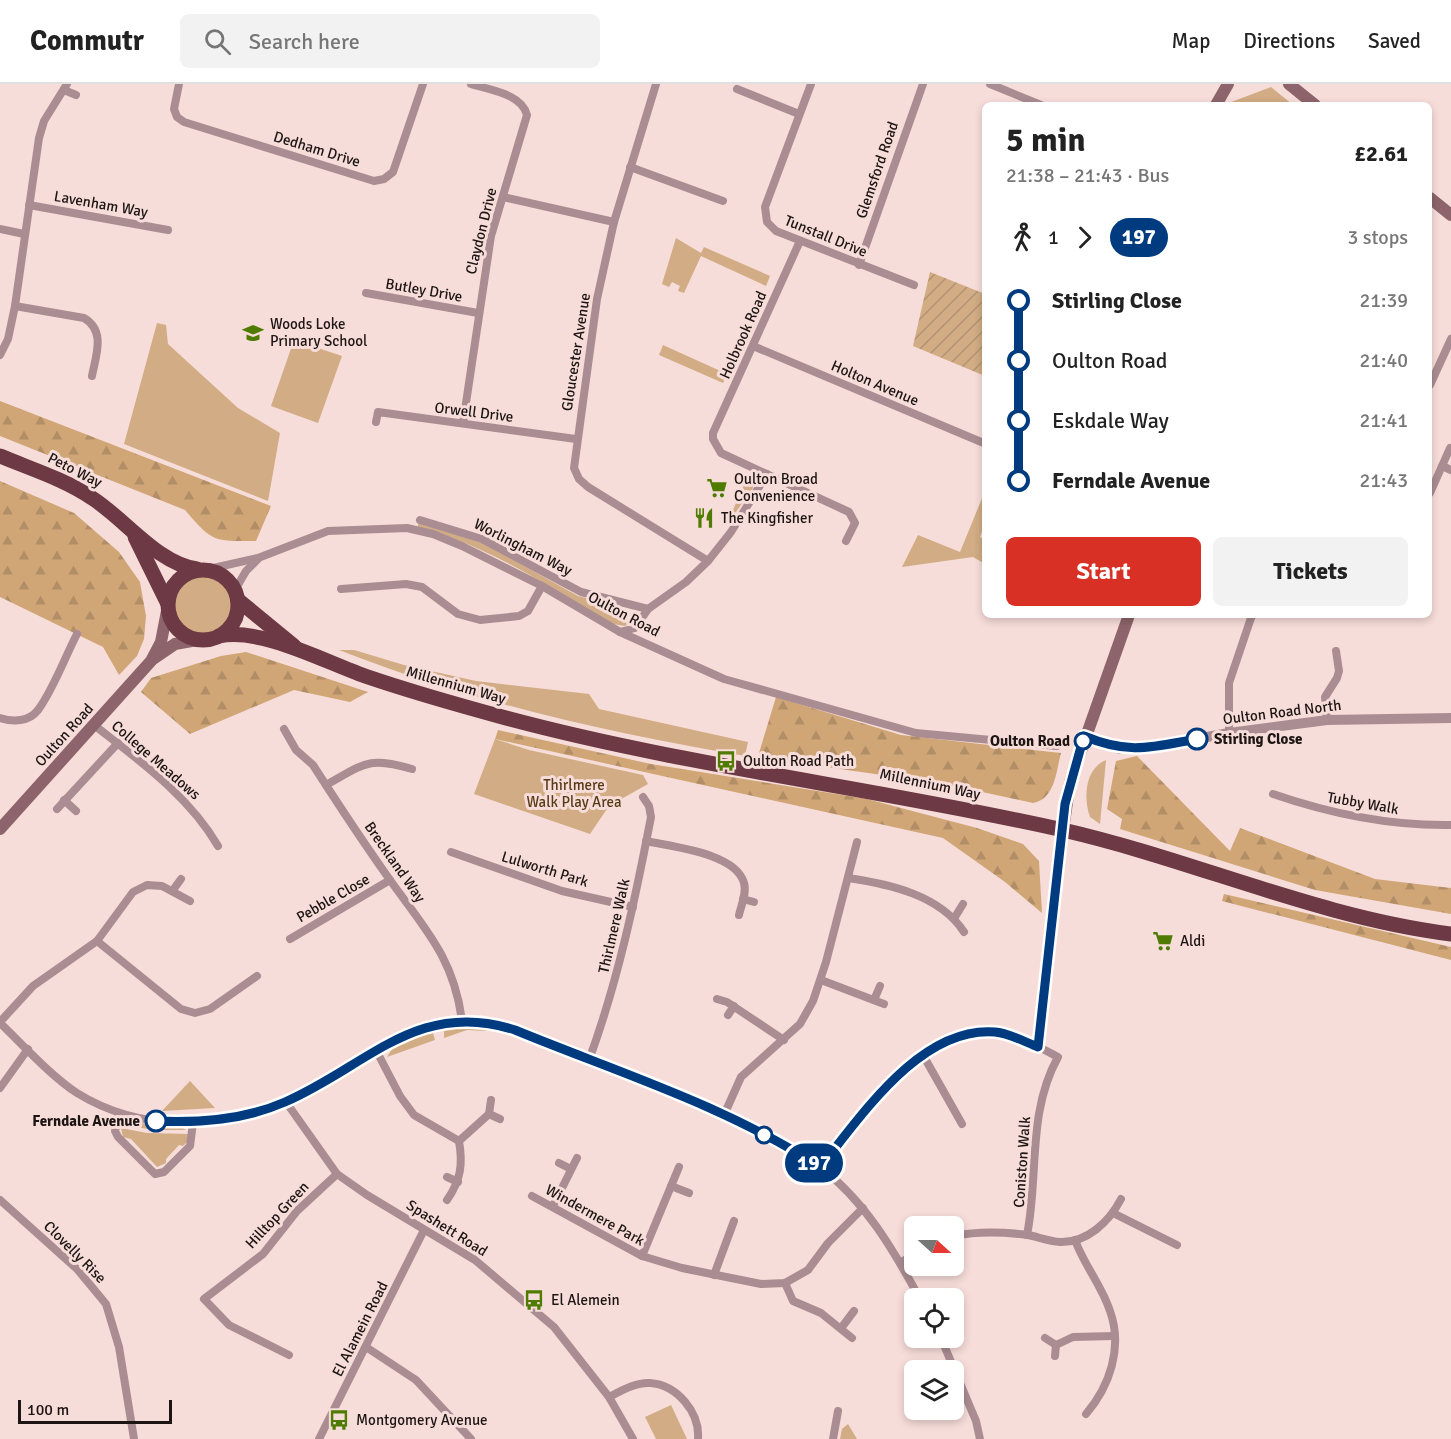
<!DOCTYPE html>
<html lang="en">
<head>
<meta charset="utf-8">
<style>
	:root { --surface:#fff; --page:#f2f2f2; --text:#222; --muted:#767676; --line:#e0e0e0; --accent:#d93025 }
	body { margin:0; font-family:Signika,sans-serif; background:var(--page); color:var(--text); height:100vh; display:flex; flex-direction:column; font-size:22px; white-space:nowrap }
	* { box-sizing:border-box; margin:0 }
	p { font-size:20px; color:var(--muted) }
	.icon { flex:none; width:33px; height:33px; fill:none; stroke:currentColor; stroke-width:2; stroke-linecap:round; stroke-linejoin:round }
	.map { position:relative; flex:1; overflow:hidden }
	.panel { position:absolute; left:982px; top:18px; width:450px; height:516px; display:flex; flex-direction:column; background:var(--surface); border-radius:9px; box-shadow:0 3px 9px #0003 }
	.panel>* { flex:none }
	.badge { padding:0 12px; border-radius:20px; font-size:21px; line-height:39px }
	.needle { width:39px; rotate:111deg }
	.fabs { position:absolute; left:904px; top:1132px; display:grid; gap:12px }
	.fabs a { display:grid; place-items:center; width:60px; height:60px; border-radius:9px; background:var(--surface); box-shadow:0 3px 9px #0003; font-size:30px }
	.scale { position:absolute; left:18px; bottom:15px; width:154px; box-sizing:border-box; padding-left:6px; border:3px solid #1d1513; border-top:0; font-size:16px; line-height:21px; white-space:nowrap; color:#1d1513; -webkit-text-stroke:4px #f7ddd9; paint-order:stroke }
	.map>.badge { position:absolute; translate:-50% -50%; box-shadow:0 0 0 3px #fff }
	.legs { display:flex; align-items:center; gap:9px; height:66px; padding:0 24px; font-size:20px }
	.legs p { margin-inline-start:auto }
	.headline { display:flex; align-items:center; justify-content:space-between; height:102px; padding:0 24px }
	h1 { font-size:33px; font-weight:700; line-height:45px }
	.cta { display:flex; gap:12px; margin-top:auto; padding:12px 24px }
	.cta a { flex:1; height:69px; border-radius:9px; background:var(--accent); color:#fff; font-size:24px; font-weight:700; line-height:69px; text-align:center }
	.cta a+a { background:var(--page); color:var(--text) }
	ul { padding:0 24px; list-style:none }
	li { display:flex; align-items:center; gap:21px; height:60px; font-size:22px }
	li i { display:grid; place-items:center; width:9px; height:100%; margin:0 8px; background:currentColor }
	li i::after { content:''; width:15px; height:15px; margin:-8px; border:4px solid; border-radius:50%; background:var(--surface) }
	li p { margin-inline-start:auto }
	li:first-child i { background:linear-gradient(#0000 50%,currentColor 0) }
	li:last-child i { background:linear-gradient(currentColor 50%,#0000 0) }
	header { display:flex; align-items:center; gap:36px; box-sizing:border-box; height:84px; padding:0 30px; background:var(--surface); border-bottom:2px solid var(--line) }
	header strong { font-size:28px }
	nav { display:flex; gap:33px; margin-inline-start:auto; font-size:21px }
	.search { width:420px; height:54px; background:var(--page); display:flex; align-items:center; gap:15px; box-sizing:border-box; padding:0 21px; border-radius:9px; color:var(--muted); font-size:22px }
	.map>svg:first-child { display:block }
	.green { fill:#d1ac84 }
	.forest { fill:url(#forest-firs) }
	.garden { fill:url(#garden-furrows) }
	.lines { fill:none; stroke-linecap:round; stroke-linejoin:round }
	.minor { stroke:#aa8d92; stroke-width:8 }
	.tertiary { stroke:#aa8d92; stroke-width:10 }
	.secondary { stroke:#8d646b; stroke-width:12 }
	.trunk { stroke:#6d3944; stroke-width:15 }
	.line-1-casing { stroke:#fff; stroke-width:14 }
	.line-1 { stroke:#003b80; stroke-width:9 }
	.stop-1-dot { fill:#fff; stroke:#003b80; stroke-width:3 }
	.labels { text-anchor:middle; stroke-width:6; stroke-linejoin:round; paint-order:stroke }
	.street-label { font-size:15px; fill:#1d1513; stroke:#f7ddd9 }
	.poi-label { font-size:15px; fill:#1d1513; stroke:#f7ddd9; text-anchor:start }
	.stop-label { font-size:15px; font-weight:bold; fill:#1d1513; stroke:#f7ddd9; text-anchor:end }
	.park-label { font-size:15px; fill:#583b16; stroke:#f7ddd9 }
</style>
</head>
<body>
<header>
<strong>Commutr</strong>
<div class="search"><svg class="icon" aria-label="search" viewBox="0 0 24 24"><circle cx="10" cy="10" r="6"/><path d="M15 15l6 6"/></svg>Search here</div>
<nav><a>Map</a><a>Directions</a><a>Saved</a></nav>
</header>
<div class="map">
<svg width="1451" height="1355" viewBox="0 0 1451 1355">
	<defs>
		<pattern id="forest-firs" width="22" height="20" patternUnits="userSpaceOnUse" patternTransform="scale(1.5)"><rect width="22" height="20" fill="#d0a677"/><path d="M5 1l3.5 6h-7zM16 11l3.5 6h-7z" fill="#b28e66"/></pattern>
		<pattern id="garden-furrows" width="10" height="10" patternUnits="userSpaceOnUse" patternTransform="scale(1.5)"><rect width="10" height="10" fill="#d1ac84"/><path d="M-1 1l2-2M0 10L10 0M9 11l2-2" fill="none" stroke="#b39371"/></pattern>
	</defs>
	<rect width="100%" height="100%" fill="#f7ddd9"/>
	<!-- green -->
	<g class="green">
		<polygon points="1271,3 1293,21 1226,21 1226,20"/>
		<polygon points="676,154 701,169 704,163 770,192 766,202 701,172 684,209 678,207 680,202 672,198 669,203 662,200"/>
		<polygon points="157,239 166,241 168,260 238,324 280,349 268,417 124,360"/>
		<polygon points="294,256 342,272 318,339 271,322"/>
		<polygon points="663,261 727,290 723,299 659,271"/>
		<polygon points="752,391 753,404 726,442 747,394"/>
		<polygon points="985,407 985,440 980,453 985,456 985,480 973,473 902,483 918,451 960,468"/>
		<path d="M 418,439 L 483,459 L 578,512 L 625,525 L 631,530 L 631,537 L 625,542 L 613,540 C 550,503 489,462 418,443 Z"/>
		<circle cx="202" cy="521" r="29"/>
		<path d="M 339,566 L 354,566 L 404,581 L 476,597 L 589,610 L 599,625 L 748,658 L 745,672 C 607,649 469,617 339,566 Z"/>
		<polygon points="495,655 529,666 643,691 648,700 609,722 590,750 474,710"/>
		<path d="M 1106,676 L 1100,740 L 1090,733 C 1083,713 1085,685 1106,676 Z"/>
		<polygon points="458,942 488,944 487,947 467,946 444,954 444,944"/>
		<polygon points="432,946 435,956 387,973 394,962"/>
		<polygon points="190,997 215,1024 162,1027"/>
		<polygon points="129,1038 181,1043 186,1046 154,1046 124,1041"/>
		<polygon points="121,1044 147,1049 188,1050 187,1058 183,1062 179,1061 166,1075 166,1079 157,1083 131,1055 123,1053"/>
		<polygon points="671,1321 687,1355 656,1355 645,1333"/>
		<polygon points="848,1340 857,1355 840,1355 842,1345"/>
	</g>
	<!-- forest -->
	<g class="forest">
		<path d="M 0,317 L 271,422 L 256,457 C 214,457 213,459 185,426 L 0,352 Z"/>
		<polygon points="0,397 74,429 119,468 140,498 146,532 144,555 137,572 119,591 103,563 0,513"/>
		<polygon points="246,568 368,608 350,618 294,606 190,650 141,608 151,594 221,572"/>
		<path d="M 776,613 L 901,651 L 1061,669 C 1056,688 1055,715 1033,719 L 945,700 L 763,674 L 763,670 L 759,669 Z"/>
		<polygon points="498,646 651,680 867,715 977,744 1023,760 1039,777 1042,829 1005,798 943,754 495,655"/>
		<polygon points="1137,672 1230,767 1240,744 1375,795 1451,804 1451,830 1315,806 1120,745 1122,735 1107,725 1116,677"/>
		<polygon points="1224,810 1451,863 1451,876 1222,817"/>
	</g>
	<!-- garden -->
	<polygon class="garden" points="930,188 985,210 985,292 913,262"/>
	<g class="lines">
		<!-- minor -->
		<g class="minor">
			<polyline points="179,0 174,25 177,33 184,38 374,97 384,95 393,88 423,0"/>
			<polyline points="656,0 614,138 597,215 574,384 579,395 588,403 708,477"/>
			<polyline points="811,0 765,123 767,138 776,147 914,201"/>
			<polyline points="990,0 1041,21"/>
			<polyline points="737,5 799,30"/>
			<polyline points="64,6 76,11"/>
			<polyline points="630,83 723,117"/>
			<polyline points="503,113 614,138"/>
			<polyline points="29,121 168,146"/>
			<polyline points="0,145 24,150"/>
			<polyline points="800,157 713,349 713,355 721,369 849,428 855,439 846,457"/>
			<polyline points="859,181 923,0"/>
			<polyline points="366,209 478,229"/>
			<path d="M 15,222 L 84,234 C 106,247 96,271 92,292"/>
			<polyline points="753,262 986,360"/>
			<polyline points="0,271 8,255 15,222 39,54 44,37 67,0"/>
			<polyline points="1430,301 1451,255"/>
			<polyline points="376,338 378,328 576,355"/>
			<path d="M 463,339 L 491,152 L 527,31 C 522,10 490,6 471,0"/>
			<polyline points="1442,382 1451,386"/>
			<polyline points="1430,409 1450,364"/>
			<polyline points="420,436 482,455 581,508 648,525"/>
			<polyline points="209,485 258,474 328,447 407,444 433,450 462,462 542,502 620,548 724,595 916,649 1057,662"/>
			<polyline points="341,505 406,500 422,503 458,530 480,536 519,532 528,527 542,502"/>
			<polyline points="235,506 246,487 258,475"/>
			<polyline points="620,548 635,544 648,525 686,498 708,477 731,448 767,390"/>
			<path d="M 0,634 C 13,638 29,638 38,626 C 53,606 65,573 77,550"/>
			<polyline points="1327,636 1325,613 1337,594 1339,587 1336,567"/>
			<path d="M 94,641 C 140,677 189,712 218,762"/>
			<path d="M 284,645 L 296,666 L 313,681 C 338,720 363,758 390,796 C 425,845 454,874 462,937"/>
			<polyline points="1229,649 1229,599 1252,531"/>
			<path d="M 326,701 C 364,680 368,672 412,685"/>
			<path d="M 1273,710 C 1331,730 1389,742 1451,741"/>
			<polyline points="64,716 76,727"/>
			<polyline points="57,725 118,659"/>
			<path d="M 646,757 C 673,763 736,769 744,799 C 747,809 741,822 739,831"/>
			<polyline points="451,768 562,807 633,823"/>
			<path d="M 848,794 C 889,800 940,811 964,848"/>
			<polyline points="173,806 181,795"/>
			<polyline points="743,815 754,818"/>
			<polyline points="955,833 963,820"/>
			<polyline points="290,855 390,796"/>
			<polyline points="97,857 181,925 195,929 210,925 257,892"/>
			<polyline points="821,896 884,920"/>
			<polyline points="717,915 727,918 784,956"/>
			<polyline points="874,916 880,902"/>
			<polyline points="728,931 734,922"/>
			<polyline points="0,938 33,902 97,857 133,808 147,801 162,802 190,817"/>
			<path d="M 0,939 C 23,961 51,992 77,1009 C 138,1047 222,1048 287,1017 C 310,1006 332,992 354,979 C 404,951 439,931 499,940 C 548,957 595,979 643,998 C 701,1022 768,1043 819,1082 C 865,1117 893,1165 920,1215"/>
			<polyline points="1038,963 1063,746"/>
			<polyline points="376,966 400,1012 414,1031 459,1057"/>
			<polyline points="923,971 962,1040"/>
			<path d="M 589,976 C 618,897 635,816 651,733 L 649,722 L 643,713"/>
			<polyline points="0,1004 28,965"/>
			<polyline points="286,1018 337,1090 367,1111 475,1176 554,1243 609,1313 633,1355"/>
			<polyline points="489,1030 500,1035"/>
			<polyline points="119,1031 115,1047 118,1053 155,1090 164,1088 190,1062 193,1039"/>
			<polyline points="724,1031 741,993 800,940 813,917 826,878 857,758"/>
			<polyline points="559,1079 571,1085"/>
			<path d="M 820,1083 C 862,1032 919,944 994,948 C 1016,950 1039,963 1058,973 C 1027,1029 1039,1091 1027,1151"/>
			<polyline points="447,1093 458,1098"/>
			<polyline points="671,1102 689,1109"/>
			<polyline points="532,1112 642,1172 682,1184 761,1200 785,1199 808,1186 828,1159 863,1124"/>
			<polyline points="0,1116 77,1185 106,1220 119,1263 134,1355"/>
			<path d="M 447,1116 C 461,1096 463,1080 459,1057 L 489,1030 L 491,1016"/>
			<polyline points="553,1122 577,1074"/>
			<polyline points="1113,1129 1177,1161"/>
			<path d="M 954,1152 C 978,1147 1004,1148 1028,1151 C 1038,1153 1049,1157 1060,1158 C 1087,1159 1109,1138 1121,1115"/>
			<path d="M 1075,1156 C 1084,1181 1102,1202 1110,1227 C 1123,1263 1110,1302 1086,1330"/>
			<polyline points="642,1172 679,1083"/>
			<polyline points="900,1179 915,1170"/>
			<polyline points="714,1191 734,1137"/>
			<polyline points="785,1199 793,1217 821,1229 852,1254"/>
			<polyline points="842,1243 854,1227"/>
			<polyline points="941,1254 976,1337 980,1355"/>
			<polyline points="1045,1254 1056,1261"/>
			<polyline points="1056,1261 1073,1253 1114,1252"/>
			<polyline points="366,1263 416,1296 471,1355"/>
			<polyline points="289,1271 229,1241 204,1215 263,1170 297,1127 337,1090"/>
			<polyline points="1055,1272 1056,1261"/>
			<path d="M 609,1313 C 621,1307 636,1298 650,1299 C 677,1301 700,1328 698,1355"/>
			<polyline points="319,1355 424,1146"/>
			<polyline points="833,1355 838,1327"/>
		</g>
		<!-- tertiary -->
		<polyline class="tertiary" points="1084,653 1120,665 1141,665 1229,649 1327,636 1451,634"/>
		<!-- secondary -->
		<g class="secondary">
			<polyline points="1289,0 1315,21"/>
			<polyline points="1216,21 1228,0"/>
			<polyline points="1430,114 1451,131"/>
			<polyline points="153,575 175,560 197,556"/>
			<polyline points="0,745 151,577 161,558 167,527"/>
			<polyline points="1063,746 1070,698 1129,531"/>
		</g>
		<!-- trunk -->
		<g class="trunk">
			<path d="M 0,372 C 31,385 64,395 92,414 C 125,435 158,480 197,485"/>
			<polyline points="135,453 167,518"/>
			<circle cx="203" cy="521" r="35"/>
			<polyline points="238,516 294,562"/>
			<path d="M 219,552 C 261,543 325,578 365,592 C 412,608 458,621 506,634 C 689,683 878,704 1063,746 C 1194,776 1317,833 1451,850"/>
		</g>
	</g>
	<g class="lines">
		<!-- line-1 casing -->
		<g class="line-1-casing">
			<path id="line-1" d="M 156,1037 C 200,1039 244,1036 285,1018 C 366,983 418,914 515,946 C 617,988 727,1022 820,1083 C 861,1033 920,942 995,948 C 1009,949 1025,958 1038,963 L 1065,720 L 1084,652 C 1129,671 1152,663 1197,655"/>
		</g>
		<!-- line-1 -->
		<use href="#line-1" class="line-1"/>
	</g>
	<!-- icons -->
	<defs>
		<g id="school-bare" transform="scale(1.62)"><path d="M0-5L7-2L0 1L-7-2ZM-4 1L0 2.5L4 1V4Q0 6-4 4Z" fill="#4f7c00" stroke="#f7ddd9" stroke-width="2.5" paint-order="stroke"/></g>
		<g id="supermarket-bare" transform="scale(1.62)"><path d="M-6-5.5h2.5l.6 2H6L4.5 2H-2.5L-4.4-4H-6ZM-1.5 3.2a1.3 1.3 0 1 0 .1 0ZM3 3.2a1.3 1.3 0 1 0 .1 0Z" fill="#4f7c00" stroke="#f7ddd9" stroke-width="2.5" paint-order="stroke"/></g>
		<g id="restaurant-bare" transform="scale(1.62)"><path d="M-5-6h1v4h1v-4h1v4h1v-4h1v5L-1.5 .5V6h-2V.5L-5-1ZM5-6V6H3V1.5H1.5Q1.5-4 5-6Z" fill="#4f7c00" stroke="#f7ddd9" stroke-width="2.5" paint-order="stroke"/></g>
		<g id="bus-bare" transform="scale(1.62)"><path d="M-5-6H5V4H4V6H2V4H-2V6H-4V4H-5ZM-3.5-4V0h7V-4ZM-3.5 1.2v1.5H-2V1.2ZM2 1.2v1.5H3.5V1.2Z" fill="#4f7c00" stroke="#f7ddd9" stroke-width="2.5" paint-order="stroke"/></g>
	</defs>
	<g fill-rule="evenodd">
		<use href="#school-bare" x="253" y="249"/>
		<use href="#supermarket-bare" x="717" y="404"/>
		<use href="#restaurant-bare" x="704" y="434"/>
		<use href="#bus-bare" x="726" y="677"/>
		<use href="#supermarket-bare" x="1163" y="857"/>
		<use href="#bus-bare" x="534" y="1216"/>
		<use href="#bus-bare" x="339" y="1336"/>
	</g>
	<!-- markers -->
	<g class="stop-1-dot">
		<circle cx="1197" cy="655" r="10"/>
		<circle cx="1083" cy="657" r="8"/>
		<circle cx="156" cy="1037" r="10"/>
		<circle cx="764" cy="1051" r="8"/>
	</g>
	<g class="labels">
		<!-- street labels -->
		<g class="street-label">
			<text transform="translate(317 65) rotate(17)" y="5">Dedham Drive</text>
			<text transform="translate(877 86) rotate(-71)" y="5">Glemsford Road</text>
			<text transform="translate(101 120) rotate(10)" y="5">Lavenham Way</text>
			<text transform="translate(481 147) rotate(-76)" y="5">Claydon Drive</text>
			<text transform="translate(826 152) rotate(22)" y="5">Tunstall Drive</text>
			<text transform="translate(424 206) rotate(10)" y="5">Butley Drive</text>
			<text transform="translate(743 251) rotate(-66)" y="5">Holbrook Road</text>
			<text transform="translate(576 268) rotate(-81)" y="5">Gloucester Avenue</text>
			<text transform="translate(875 299) rotate(23)" y="5">Holton Avenue</text>
			<text transform="translate(474 328) rotate(7)" y="5">Orwell Drive</text>
			<text transform="translate(75 386) rotate(27)" y="5">Peto Way</text>
			<text transform="translate(523 463) rotate(27)" y="5">Worlingham Way</text>
			<text transform="translate(624 530) rotate(28)" y="5">Oulton Road</text>
			<text transform="translate(456 601) rotate(16)" y="5">Millennium Way</text>
			<text transform="translate(1282 628) rotate(-7)" y="5">Oulton Road North</text>
			<text transform="translate(64 651) rotate(-48)" y="5">Oulton Road</text>
			<text transform="translate(156 676) rotate(41)" y="5">College Meadows</text>
			<text transform="translate(930 700) rotate(12)" y="5">Millennium Way</text>
			<text transform="translate(1363 719) rotate(10)" y="5">Tubby Walk</text>
			<text transform="translate(395 778) rotate(55)" y="5">Breckland Way</text>
			<text transform="translate(545 785) rotate(17)" y="5">Lulworth Park</text>
			<text transform="translate(333 814) rotate(-30)" y="5">Pebble Close</text>
			<text transform="translate(614 842) rotate(-77)" y="5">Thirlmere Walk</text>
			<text transform="translate(1022 1078) rotate(-86)" y="5">Coniston Walk</text>
			<text transform="translate(277 1131) rotate(-47)" y="5">Hilltop Green</text>
			<text transform="translate(595 1131) rotate(29)" y="5">Windermere Park</text>
			<text transform="translate(447 1144) rotate(32)" y="5">Spashett Road</text>
			<text transform="translate(75 1168) rotate(45)" y="5">Clovelly Rise</text>
			<text transform="translate(360 1245) rotate(-63)" y="5">El Alamein Road</text>
		</g>
		<!-- poi labels -->
		<g class="poi-label">
			<text x="270" y="245">Woods Loke<tspan x="270" dy="17">Primary School</tspan></text>
			<text x="734" y="400">Oulton Broad<tspan x="734" dy="17">Convenience</tspan></text>
			<text x="721" y="439">The Kingfisher</text>
			<text x="743" y="682">Oulton Road Path</text>
			<text x="1180" y="862">Aldi</text>
			<text x="551" y="1221">El Alemein</text>
			<text x="356" y="1341">Montgomery Avenue</text>
		</g>
		<!-- stop labels -->
		<g class="stop-label">
			<text x="1214" y="660" text-anchor="start">Stirling Close</text>
			<text x="1070" y="662">Oulton Road</text>
			<text x="140" y="1042">Ferndale Avenue</text>
		</g>
		<!-- park labels -->
		<g class="park-label">
			<text x="574" y="706">Thirlmere<tspan x="574" dy="17">Walk Play Area</tspan></text>
		</g>
	</g>
</svg>
<div class="fabs">
<a><svg class="needle" viewBox="-14 -14 28 28"><path d="M0-13l5 13h-10z" fill="#e53935"/><path d="M0 13l5-13h-10z" fill="#767676"/></svg></a>
<a><svg class="icon" aria-label="locate" viewBox="0 0 24 24"><circle cx="12" cy="12" r="6"/><path d="M12 2v4M12 18v4M2 12h4M18 12h4"/></svg></a>
<a><svg class="icon" aria-label="layers" viewBox="0 0 24 24"><path d="M12 4l9 5-9 5-9-5zM3 14l9 5 9-5"/></svg></a>
</div>
<div class="scale">100 m</div>
<b class="badge" style="left:814px;top:1079px;background:#003b80;color:#fff">197</b>
<section class="panel">
<div class="headline"><div><h1>5 min</h1><p>21:38 – 21:43 · Bus</p></div><b>£2.61</b></div>
<div class="legs"><svg class="icon" aria-label="walk" viewBox="0 0 24 24"><circle cx="13" cy="4" r="2"/><path d="M13 8l-2 6 4 7M11 14l-3 7M7 12l3-4h3l4 4"/></svg>1<svg class="icon" aria-label="forward" viewBox="0 0 24 24"><path d="M9 5l7 7-7 7"/></svg><b class="badge" style="background:#003b80;color:#fff">197</b><p>3 stops</p></div>
<ul>
<li><i style="color:#003b80"></i><b>Stirling Close</b><p>21:39</p></li>
<li><i style="color:#003b80"></i><span>Oulton Road</span><p>21:40</p></li>
<li><i style="color:#003b80"></i><span>Eskdale Way</span><p>21:41</p></li>
<li><i style="color:#003b80"></i><b>Ferndale Avenue</b><p>21:43</p></li>
</ul>
<div class="cta"><a>Start</a><a>Tickets</a></div>
</section>
</div>
</body>
</html>
